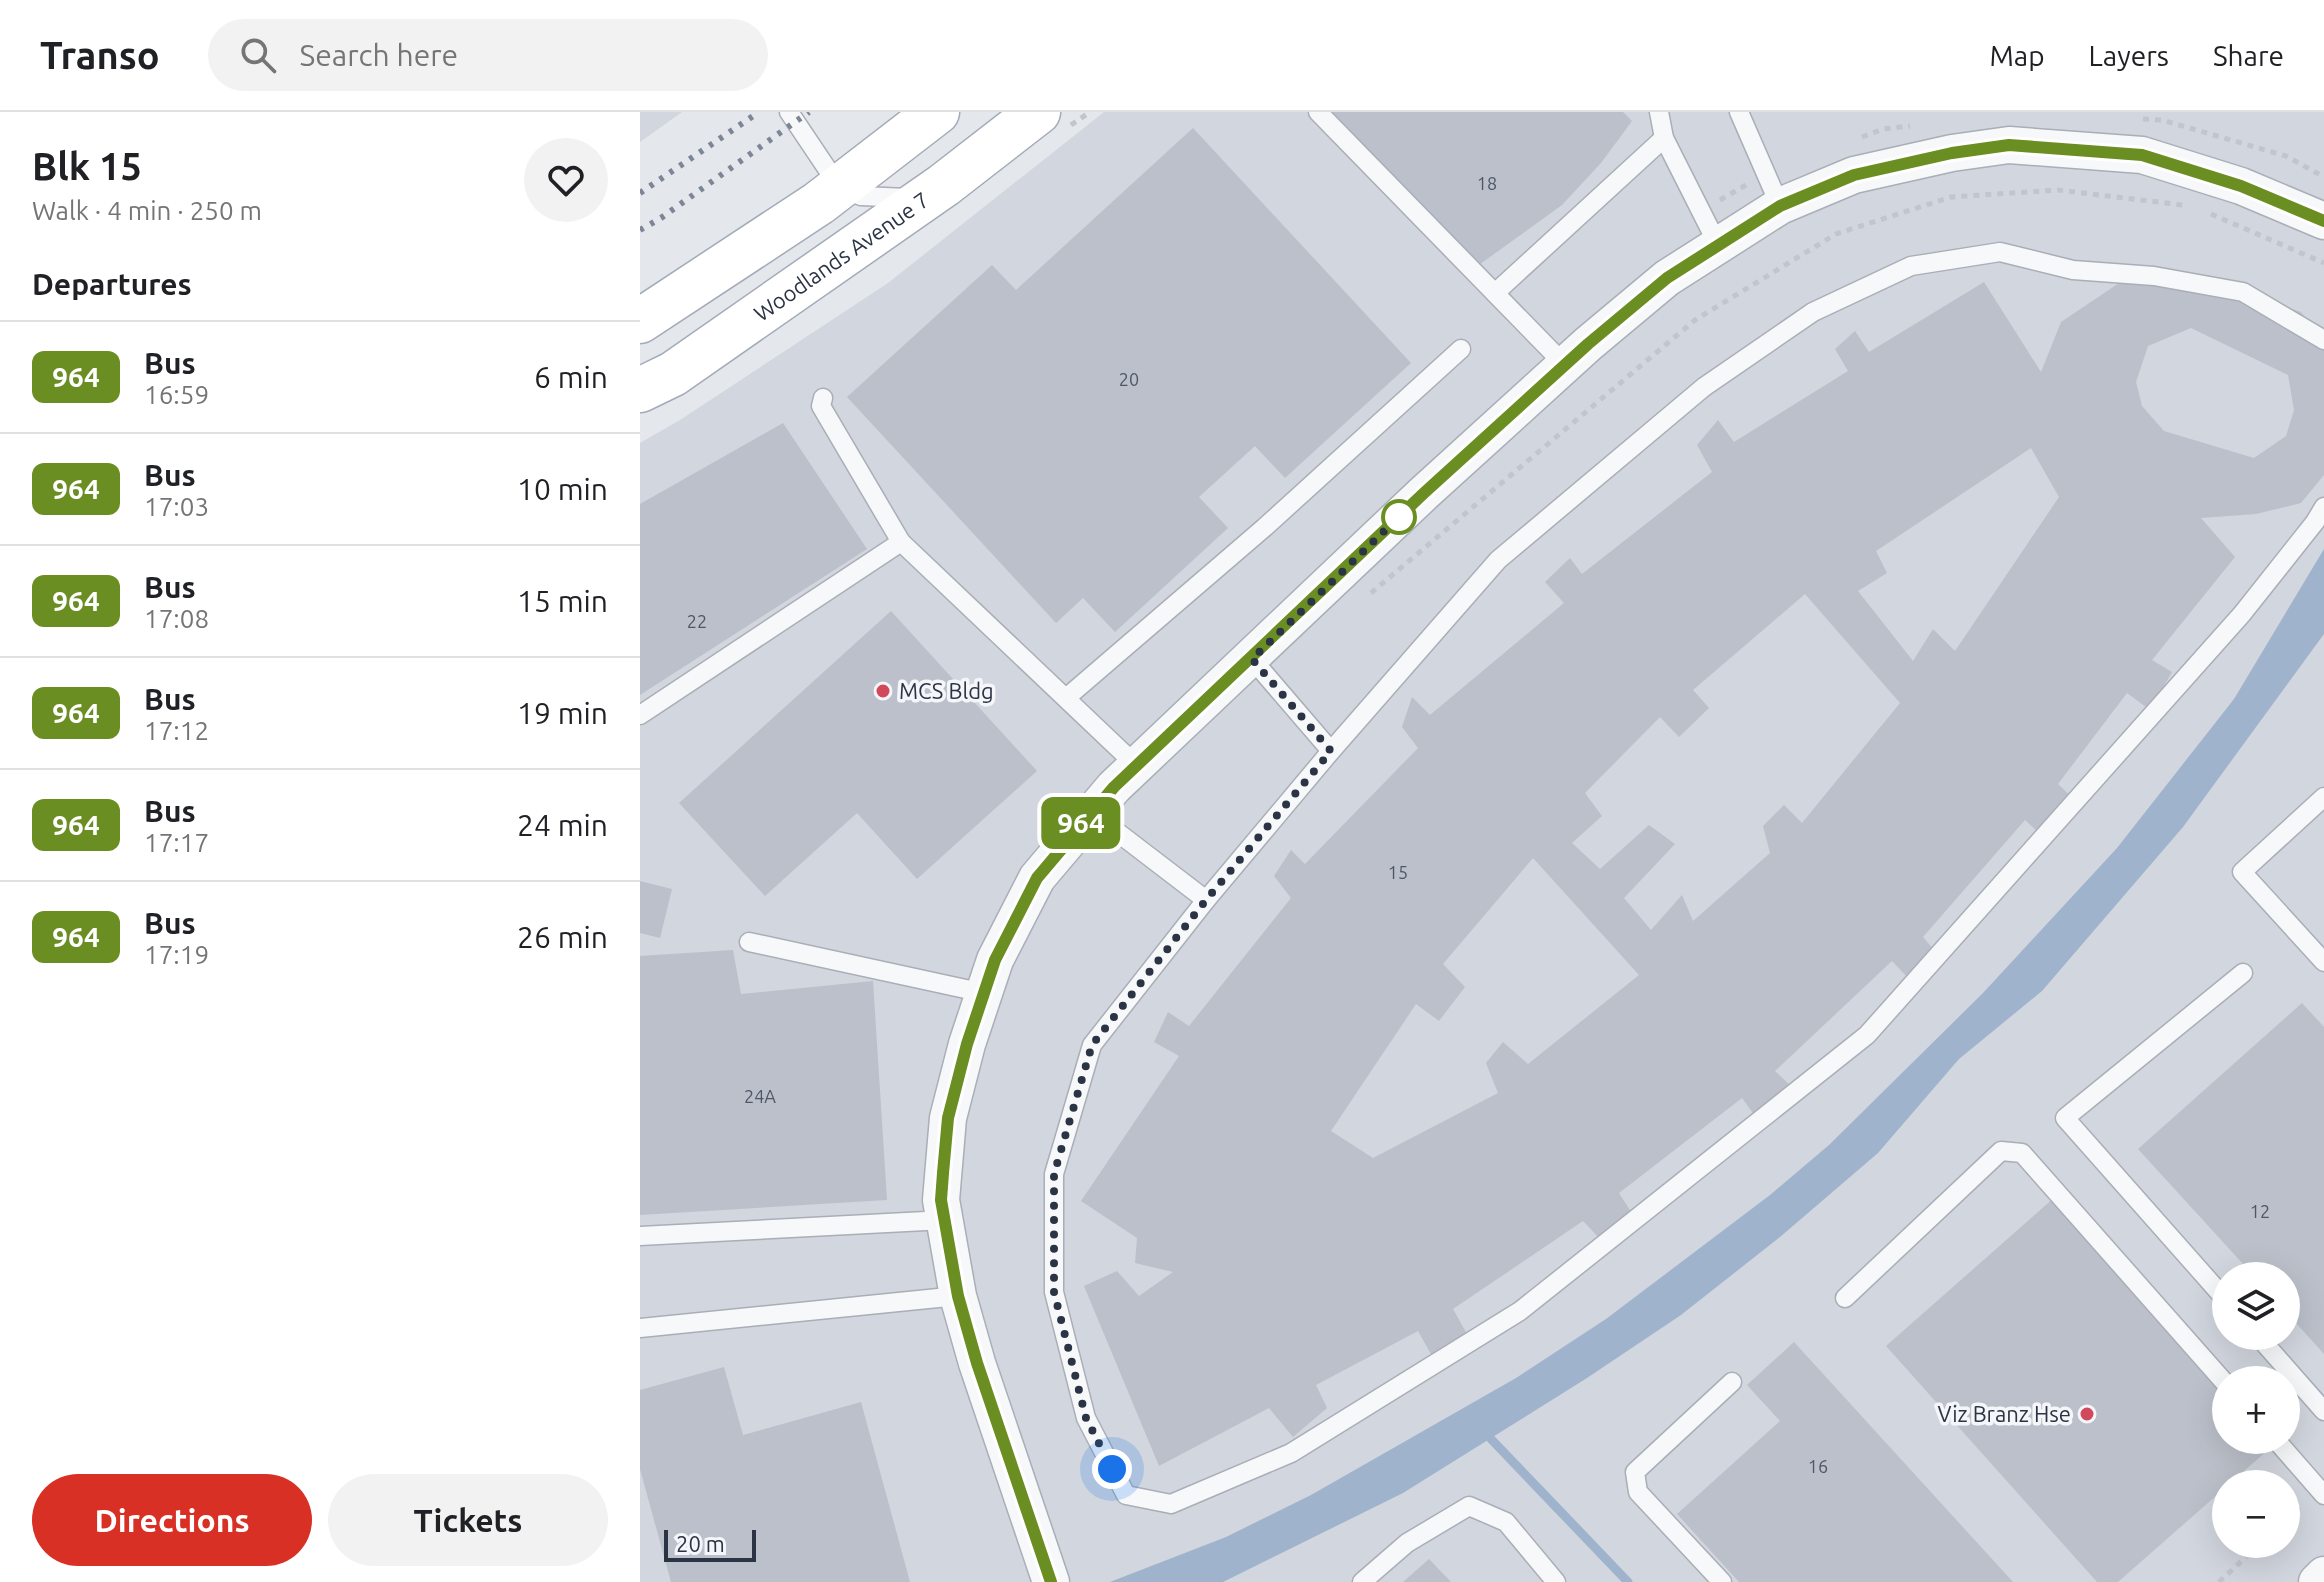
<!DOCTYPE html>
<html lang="en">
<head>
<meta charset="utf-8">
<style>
	:root { --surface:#fff; --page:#f2f2f2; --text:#202124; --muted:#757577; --line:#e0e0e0; --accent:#d93025 }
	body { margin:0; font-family:Ubuntu,sans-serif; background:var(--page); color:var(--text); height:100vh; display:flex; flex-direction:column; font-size:30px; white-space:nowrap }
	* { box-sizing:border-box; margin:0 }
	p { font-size:26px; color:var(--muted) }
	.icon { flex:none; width:44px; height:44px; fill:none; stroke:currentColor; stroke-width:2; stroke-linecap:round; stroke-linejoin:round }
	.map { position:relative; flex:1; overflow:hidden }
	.panel { display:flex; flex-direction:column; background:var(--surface); width:640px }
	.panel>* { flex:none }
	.badge { padding:0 16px; border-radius:12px; font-size:28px; line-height:52px }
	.fabs { position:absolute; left:1572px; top:1150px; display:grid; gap:16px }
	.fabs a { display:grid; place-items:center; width:88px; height:88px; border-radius:50%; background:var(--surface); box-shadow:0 8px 32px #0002; font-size:40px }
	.scale { position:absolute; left:24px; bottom:20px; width:92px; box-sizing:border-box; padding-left:8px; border:4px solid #2b3445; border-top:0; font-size:22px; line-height:28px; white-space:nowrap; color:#2b3445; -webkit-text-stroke:6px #f4f6f9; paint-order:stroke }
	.you { position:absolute; width:40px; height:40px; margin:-20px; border:6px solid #fff; border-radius:50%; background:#1a73e8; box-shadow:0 0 0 12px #1a73e833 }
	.map>.badge { position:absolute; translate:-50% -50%; box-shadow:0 0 0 4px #fff }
	h2 { padding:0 32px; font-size:30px; line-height:72px }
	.round { display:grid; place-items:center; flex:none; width:84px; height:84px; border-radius:42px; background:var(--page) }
	.summary { display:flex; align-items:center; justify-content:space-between; height:136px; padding:0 32px }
	h1 { font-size:38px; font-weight:600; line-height:60px }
	.primary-button { display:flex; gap:16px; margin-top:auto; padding:16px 32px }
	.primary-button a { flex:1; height:92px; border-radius:48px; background:var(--accent); color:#fff; font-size:32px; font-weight:600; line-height:92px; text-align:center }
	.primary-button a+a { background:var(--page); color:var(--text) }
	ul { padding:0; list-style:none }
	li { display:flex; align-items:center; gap:24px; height:112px; padding:0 32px; border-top:2px solid var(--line) }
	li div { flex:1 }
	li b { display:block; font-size:30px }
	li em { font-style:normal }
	li .badge { min-width:88px; font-weight:700; text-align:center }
	header { display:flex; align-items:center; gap:48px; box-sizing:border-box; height:112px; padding:0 40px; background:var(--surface); border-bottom:2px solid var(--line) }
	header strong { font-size:38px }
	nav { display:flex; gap:44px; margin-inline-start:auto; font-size:28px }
	.search { width:560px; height:72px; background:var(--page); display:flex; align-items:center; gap:20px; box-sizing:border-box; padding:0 28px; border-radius:44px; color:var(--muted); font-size:30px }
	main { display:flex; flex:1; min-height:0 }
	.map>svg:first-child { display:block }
	.built { fill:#d2d6de; fill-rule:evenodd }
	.water { fill:#9fb4cc }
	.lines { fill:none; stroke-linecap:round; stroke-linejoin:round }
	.stream { stroke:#9fb4cc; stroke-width:9 }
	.building { fill:#bbc0ca; fill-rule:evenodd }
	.lane-casing { stroke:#a9aeb7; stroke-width:21 }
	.street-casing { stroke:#a9aeb7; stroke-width:39 }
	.primary-casing { stroke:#a3abb8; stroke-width:47 }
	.path { stroke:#c2c5cb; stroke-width:5; stroke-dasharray:6 6; stroke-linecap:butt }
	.lane { stroke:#f7f8fa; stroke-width:18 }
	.street { stroke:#f7f8fa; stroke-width:36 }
	.primary { stroke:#fff; stroke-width:44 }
	.rail { stroke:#7d8696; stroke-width:6; stroke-dasharray:4 8; stroke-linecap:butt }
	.line-casing { stroke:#fff; stroke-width:18 }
	.line { stroke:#6b8e23; stroke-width:12 }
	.walk { stroke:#2b3445; stroke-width:8; stroke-dasharray:0 14.4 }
	.stop-dot { fill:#fff; stroke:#6b8e23; stroke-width:4 }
	.poi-dot { fill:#d1495b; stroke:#f4f6f9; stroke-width:3 }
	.labels { text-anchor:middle; stroke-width:7; stroke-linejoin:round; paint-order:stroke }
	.number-label { font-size:18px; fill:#4f5766 }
	.street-label { font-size:22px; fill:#2b3445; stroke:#f4f6f9 }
	.poi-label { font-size:22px; fill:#2b3445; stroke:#f4f6f9; text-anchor:start }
</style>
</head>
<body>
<header>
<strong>Transo</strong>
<div class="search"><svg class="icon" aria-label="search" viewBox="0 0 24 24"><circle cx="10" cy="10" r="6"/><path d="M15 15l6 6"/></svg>Search here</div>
<nav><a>Map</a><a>Layers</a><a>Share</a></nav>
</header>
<main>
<section class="panel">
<div class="summary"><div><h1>Blk 15</h1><p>Walk · 4 min · 250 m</p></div><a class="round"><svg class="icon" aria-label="heart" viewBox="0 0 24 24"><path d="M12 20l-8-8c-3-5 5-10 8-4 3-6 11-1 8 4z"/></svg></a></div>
<h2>Departures</h2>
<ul>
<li><span class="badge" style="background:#6b8e23;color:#fff">964</span><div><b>Bus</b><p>16:59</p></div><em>6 min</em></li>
<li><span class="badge" style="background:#6b8e23;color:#fff">964</span><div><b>Bus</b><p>17:03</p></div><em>10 min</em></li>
<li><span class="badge" style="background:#6b8e23;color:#fff">964</span><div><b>Bus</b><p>17:08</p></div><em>15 min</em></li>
<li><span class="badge" style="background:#6b8e23;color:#fff">964</span><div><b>Bus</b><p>17:12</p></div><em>19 min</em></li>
<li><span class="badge" style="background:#6b8e23;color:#fff">964</span><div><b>Bus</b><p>17:17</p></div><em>24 min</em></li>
<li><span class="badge" style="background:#6b8e23;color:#fff">964</span><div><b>Bus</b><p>17:19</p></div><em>26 min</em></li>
</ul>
<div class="primary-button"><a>Directions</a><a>Tickets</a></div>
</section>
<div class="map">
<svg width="1684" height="1470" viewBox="0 0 1684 1470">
	<rect width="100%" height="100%" fill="#e4e7ec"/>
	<!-- built -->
	<g class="built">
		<polygon points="0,0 42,0 0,30"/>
		<path d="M 464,0 L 1684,0 L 1684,1470 L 0,1470 L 0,331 L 40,308 L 248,171 ZM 1586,1164 L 1646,1164 L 1646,1224 L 1586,1224 ZM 1586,1268 L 1646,1268 L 1646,1328 L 1586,1328 ZM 1586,1372 L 1646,1372 L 1646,1432 L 1586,1432 Z"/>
	</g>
	<!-- water -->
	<polygon class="water" points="1684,437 1684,522 1543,715 1402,879 1319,947 1238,1041 1140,1125 1041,1203 947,1266 763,1381 583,1470 470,1470 586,1425 671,1383 876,1266 966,1207 1130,1083 1189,1033 1343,881 1477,736 1594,587"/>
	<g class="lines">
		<!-- stream -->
		<polyline class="stream" points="851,1327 988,1470"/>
	</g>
	<!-- building -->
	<g class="building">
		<polygon points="685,0 983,0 992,9 961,51 922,93 832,158"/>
		<polygon points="553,16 771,251 645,366 615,334 559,385 588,416 475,520 443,486 416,511 207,285 352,153 376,178"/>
		<path d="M 1546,162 L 1661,200 L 1684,231 L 1684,363 L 1661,391 L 1616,402 L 1561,406 L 1595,445 L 1512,548 L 1532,560 L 1510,598 L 1487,581 L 1418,672 L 1439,692 L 1409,730 L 1385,708 L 1283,825 L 1299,844 L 1271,869 L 1252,849 L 1135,959 L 1156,979 L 1123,1015 L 1102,986 L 979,1081 L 995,1106 L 962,1129 L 943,1109 L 813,1197 L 827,1222 L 792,1244 L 778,1219 L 676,1273 L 687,1296 L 653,1325 L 629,1296 L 519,1354 L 444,1174 L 477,1159 L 499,1184 L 533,1160 L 495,1151 L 497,1126 L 441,1089 L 539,944 L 514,930 L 528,900 L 549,914 L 651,786 L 634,764 L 651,738 L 665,752 L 778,636 L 762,615 L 772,585 L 790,603 L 924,491 L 905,470 L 930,446 L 942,462 L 1072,360 L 1057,333 L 1078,308 L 1094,330 L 1208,259 L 1195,237 L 1215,219 L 1229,240 L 1344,170 L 1401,260 L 1421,210 L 1491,163 ZM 1551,216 L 1648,263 L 1654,298 L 1646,324 L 1614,346 L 1524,319 L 1502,294 L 1496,270 L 1508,234 ZM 1391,336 L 1419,385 L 1315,539 L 1293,517 L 1273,549 L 1218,479 L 1247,461 L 1236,439 ZM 1165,482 L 1260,591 L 1162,711 L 1144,693 L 1123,714 L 1130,741 L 1053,809 L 1042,783 L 1011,818 L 984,786 L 1035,732 L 1009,713 L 960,757 L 932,731 L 962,704 L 945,681 L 1020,605 L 1039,625 L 1069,596 L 1053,578 ZM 893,746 L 999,863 L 888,952 L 863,930 L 846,951 L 858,981 L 733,1046 L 691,1019 L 776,892 L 799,909 L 825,875 L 803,852 Z"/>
		<polygon points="143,311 227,437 0,583 0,392"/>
		<polygon points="251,499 397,659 277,767 217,701 125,784 39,691"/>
		<polygon points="0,769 32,777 20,826 0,821"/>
		<polygon points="93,838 101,882 233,869 247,1088 0,1103 0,844"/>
		<polygon points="1662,891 1684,915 1684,1242 1646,1200 1646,1164 1614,1164 1498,1037"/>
		<polygon points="1415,1085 1586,1277 1586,1328 1632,1328 1635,1332 1589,1372 1586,1372 1586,1375 1478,1470 1457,1470 1246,1234"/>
		<polygon points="1154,1230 1373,1470 1099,1470 1037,1402 1140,1309 1107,1273"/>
		<polygon points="84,1255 103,1323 221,1290 270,1470 31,1470 0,1357 0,1278"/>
		<polygon points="789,1447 811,1470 763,1470"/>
	</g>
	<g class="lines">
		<!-- lane casing -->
		<g class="lane-casing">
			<g id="lane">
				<polyline points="149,0 200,76 221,84 268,86"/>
				<polyline points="678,0 925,253"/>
				<polyline points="1019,0 1024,26 1078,133"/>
				<polyline points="1099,0 1140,94"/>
				<polyline points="855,181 1024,26"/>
				<polyline points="1684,228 1603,180 1514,164 1433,158 1360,140 1271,154 1173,200 1064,275 858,448 691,639 566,788 452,933 414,1062 414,1180 446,1306 486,1383 531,1392 651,1341 880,1199 1227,923 1602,502 1675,410 1684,395"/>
				<polyline points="183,286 181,294 261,430 497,654"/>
				<polyline points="612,547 691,639"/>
				<polyline points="426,586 625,415 821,237"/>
				<polyline points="0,603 261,430"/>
				<polyline points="1684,685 1602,760 1684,850"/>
				<polyline points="451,700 566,788"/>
				<polyline points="109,830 344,881"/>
				<polyline points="0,1124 305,1108"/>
				<polyline points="1205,1186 1361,1039 1382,1041 1586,1272"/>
				<polyline points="1586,1188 1425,1006 1603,861"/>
				<polyline points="0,1216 318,1184"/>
				<polyline points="1618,1224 1684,1299"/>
				<polyline points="1636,1328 1684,1383"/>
				<polyline points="722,1470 767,1431 829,1394 866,1410 916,1470"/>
				<polyline points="1082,1470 998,1380 995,1360 1092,1270"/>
			</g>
		</g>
		<!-- street casing -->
		<g class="street-casing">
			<g id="street">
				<polyline points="411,1470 337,1251 318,1184 301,1088 308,1006 327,932 355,848 397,766 474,675 784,381 948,232 1027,166 1140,94 1214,63 1312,41 1369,33 1502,43 1601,74 1684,109"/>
				<polyline points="1677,1470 1684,1463"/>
			</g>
		</g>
		<!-- primary casing -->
		<g class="primary-casing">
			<g id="primary">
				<polyline points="0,209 179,91 297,0"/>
				<path id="s1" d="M 0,278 L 33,262 L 304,73 L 398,0"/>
			</g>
		</g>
		<!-- path -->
		<g class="path">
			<polyline points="1503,7 1522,8 1646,44 1684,65"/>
			<polyline points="431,13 450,0"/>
			<polyline points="1222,25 1243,17 1270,14"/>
			<polyline points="1080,88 1106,73"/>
			<polyline points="1571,102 1684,151"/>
			<polyline points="731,481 1055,208 1196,122 1311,85 1418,78 1543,93"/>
			<polyline points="1646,1407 1662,1392"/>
			<polyline points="1579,1470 1620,1432"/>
		</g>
		<!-- lane -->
		<use href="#lane" class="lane"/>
		<!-- street -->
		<use href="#street" class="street"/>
		<!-- primary -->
		<use href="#primary" class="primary"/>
		<!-- rail -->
		<g class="rail">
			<polyline points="0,81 119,0"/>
			<polyline points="0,118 21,106 169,0"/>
		</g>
	</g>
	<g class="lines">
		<!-- line casing -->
		<g class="line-casing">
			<polyline id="line" points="411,1470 337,1251 318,1184 301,1088 303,1061 308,1006 327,932 355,848 397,766 474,675 784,381 948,232 1027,166 1140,94 1214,63 1312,41 1369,33 1502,43 1601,74 1684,109"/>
		</g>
		<!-- line -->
		<use href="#line" class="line"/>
		<!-- walk -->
		<polyline class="walk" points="472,1357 446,1306 414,1180 414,1062 452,933 566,788 691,639 612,547 764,400 759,405"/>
	</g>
	<!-- markers -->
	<circle class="stop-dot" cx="759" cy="405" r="16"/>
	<g class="poi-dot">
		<circle cx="243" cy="579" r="8"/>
		<circle cx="1447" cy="1302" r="8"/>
	</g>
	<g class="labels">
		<!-- number labels -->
		<g class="number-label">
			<text x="847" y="78">18</text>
			<text x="489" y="274">20</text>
			<text x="57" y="516">22</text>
			<text x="758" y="767">15</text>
			<text x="120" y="991">24A</text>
			<text x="1620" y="1106">12</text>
			<text x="1178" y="1361">16</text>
		</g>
		<!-- street labels -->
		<g class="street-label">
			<text dy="8" stroke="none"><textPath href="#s1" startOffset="242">Woodlands Avenue 7</textPath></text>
		</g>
		<!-- poi labels -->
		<g class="poi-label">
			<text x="259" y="587">MCS Bldg</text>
			<text x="1431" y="1310" text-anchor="end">Viz Branz Hse</text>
		</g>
	</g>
</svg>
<div class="fabs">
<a><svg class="icon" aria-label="layers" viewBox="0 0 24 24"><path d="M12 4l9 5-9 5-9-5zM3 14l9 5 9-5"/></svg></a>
<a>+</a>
<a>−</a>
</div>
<div class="scale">20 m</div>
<div class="you" style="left:472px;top:1357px"></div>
<b class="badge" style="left:441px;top:711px;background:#6b8e23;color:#fff">964</b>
</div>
</main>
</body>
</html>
